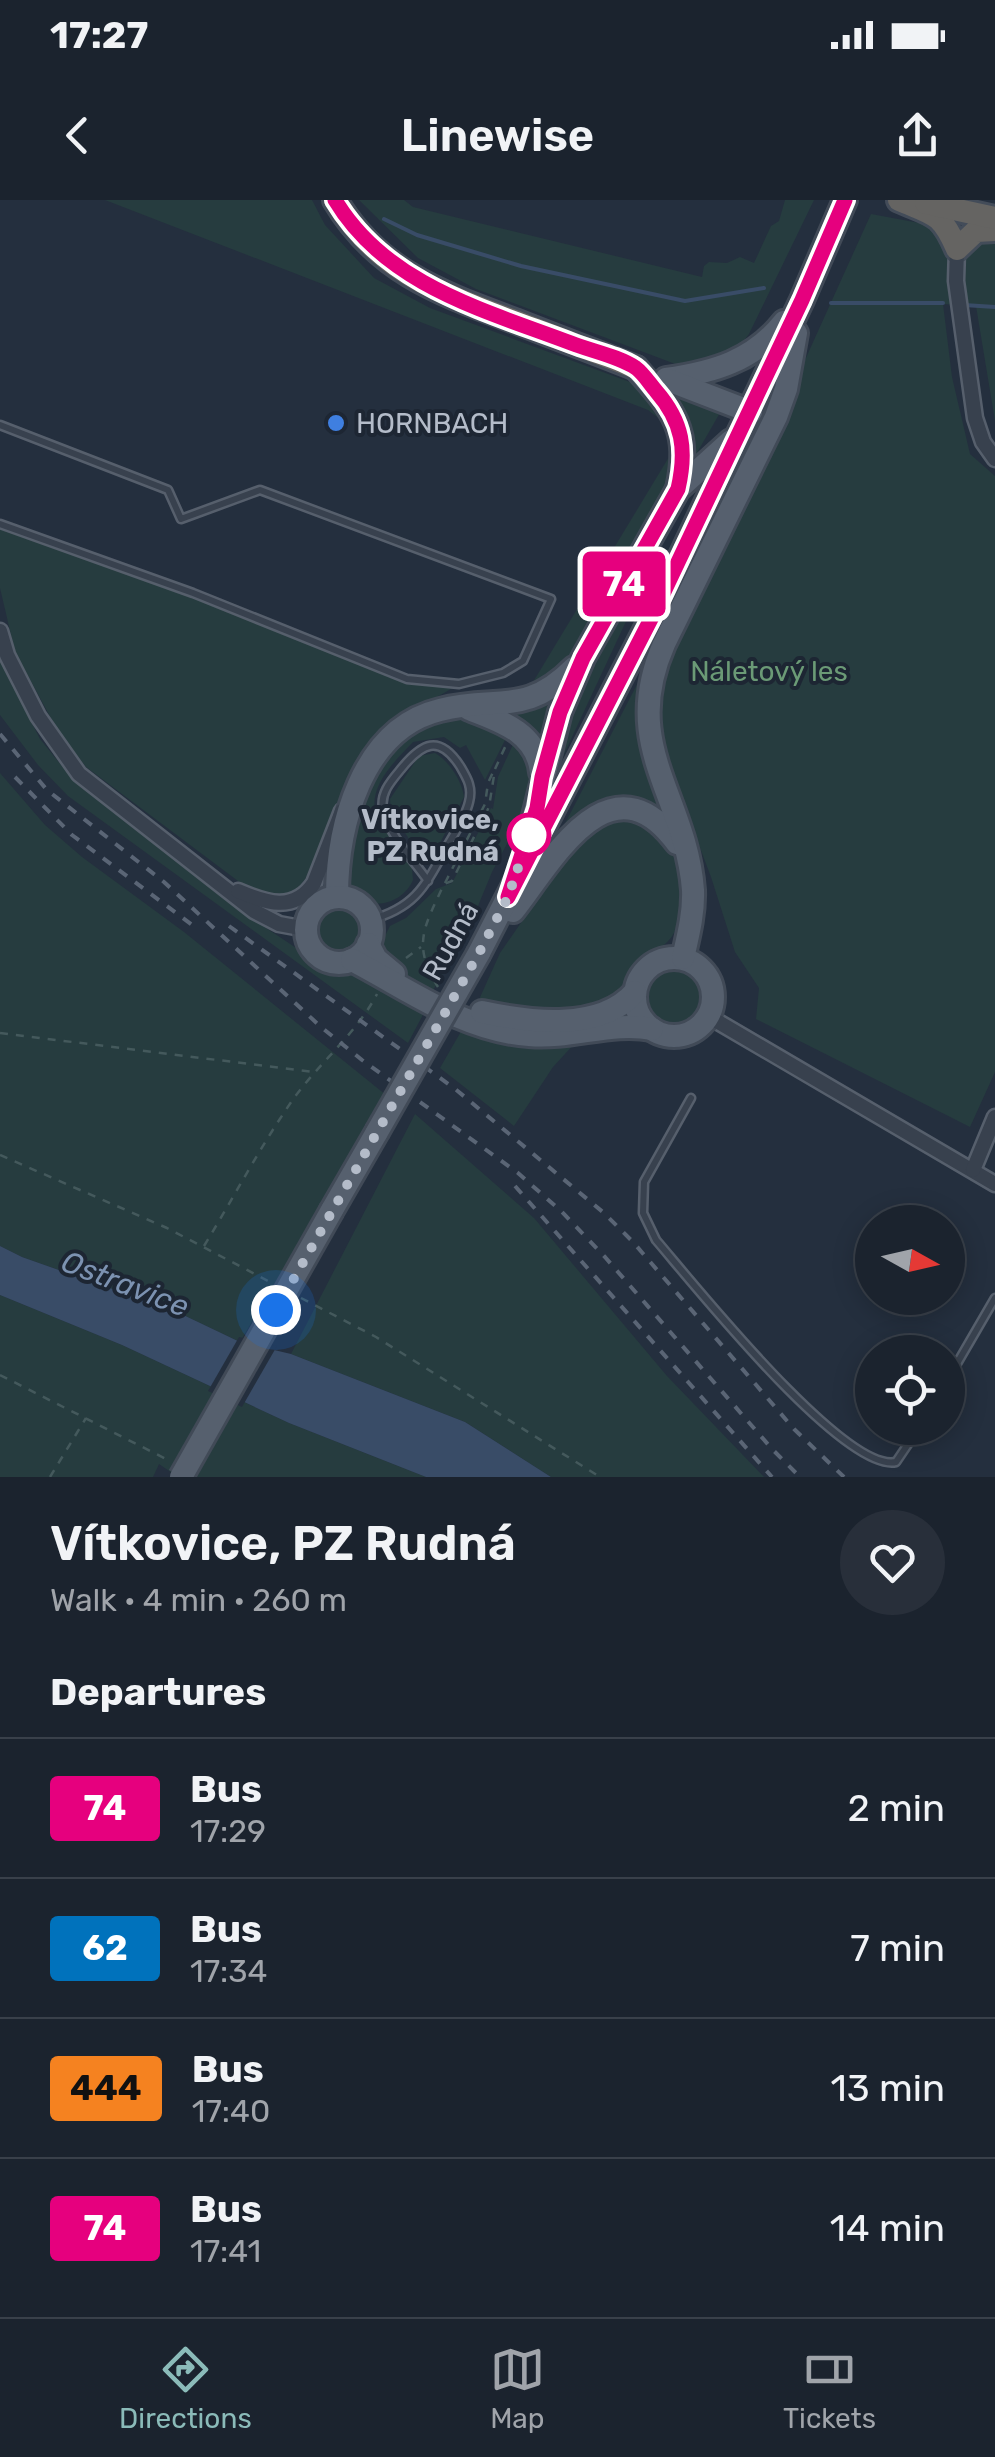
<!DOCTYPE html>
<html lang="en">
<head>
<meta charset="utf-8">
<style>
	:root { --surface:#1b232e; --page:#282f3a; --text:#f1f3f6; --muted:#a0a4aa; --line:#39404a; --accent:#8bbbb9 }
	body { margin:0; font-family:Rubik,sans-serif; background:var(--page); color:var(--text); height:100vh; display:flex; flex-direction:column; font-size:38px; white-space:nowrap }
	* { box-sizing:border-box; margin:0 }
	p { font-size:32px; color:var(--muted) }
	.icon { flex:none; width:55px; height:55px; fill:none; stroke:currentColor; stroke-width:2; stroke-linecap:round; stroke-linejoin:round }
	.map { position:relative; height:1277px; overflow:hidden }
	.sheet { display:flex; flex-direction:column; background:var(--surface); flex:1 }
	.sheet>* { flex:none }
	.badge { padding:0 20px; border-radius:8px; font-size:35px; line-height:65px }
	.needle { width:65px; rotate:98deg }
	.buttons { position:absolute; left:855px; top:1005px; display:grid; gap:20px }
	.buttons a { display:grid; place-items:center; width:110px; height:110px; border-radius:50%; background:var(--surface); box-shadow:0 5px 25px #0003,0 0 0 2px var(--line); font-size:50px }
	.you { position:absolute; width:50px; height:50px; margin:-25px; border:8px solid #fff; border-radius:50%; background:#1a73e8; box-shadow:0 0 0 15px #1a73e833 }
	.map>.badge { position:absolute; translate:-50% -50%; box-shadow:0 0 0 5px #fff }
	h2 { padding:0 50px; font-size:38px; line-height:90px }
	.round { display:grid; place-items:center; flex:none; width:105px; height:105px; border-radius:52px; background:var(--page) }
	.overview { display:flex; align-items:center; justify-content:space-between; height:170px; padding:0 50px }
	h1 { font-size:48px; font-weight:600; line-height:75px }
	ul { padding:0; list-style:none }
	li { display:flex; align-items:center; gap:30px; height:140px; padding:0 50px; border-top:2px solid var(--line) }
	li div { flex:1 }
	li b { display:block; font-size:38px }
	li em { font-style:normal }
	li .badge { min-width:110px; font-weight:700; text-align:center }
	.status { display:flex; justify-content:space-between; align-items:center; height:70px; padding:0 50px; background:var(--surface); direction:ltr }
	.status svg { height:28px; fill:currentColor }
	header { display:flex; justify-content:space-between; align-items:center; height:130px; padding:0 50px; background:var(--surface); font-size:45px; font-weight:600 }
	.tab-bar { display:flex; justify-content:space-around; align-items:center; height:140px; border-top:2px solid var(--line); background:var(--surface); font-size:28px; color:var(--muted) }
	.tab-bar a { display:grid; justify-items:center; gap:5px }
	.tab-bar .current { color:var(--accent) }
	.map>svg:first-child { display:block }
	.green { fill:#263c3f }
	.water { fill:#394c67 }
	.pier { fill:#242f3e }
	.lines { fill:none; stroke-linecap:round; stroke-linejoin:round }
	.stream { stroke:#394c67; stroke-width:4 }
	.service-casing { stroke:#565f6c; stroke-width:11 }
	.minor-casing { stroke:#565f6c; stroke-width:19 }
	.primary-casing { stroke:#414a57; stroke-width:28 }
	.trunk-casing { stroke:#434c59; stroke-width:28 }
	.path { stroke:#44595c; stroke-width:2.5; stroke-dasharray:8 8; stroke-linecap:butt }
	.service { stroke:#38414e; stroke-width:6 }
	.minor { stroke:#38414e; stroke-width:14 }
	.primary { stroke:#56606e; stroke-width:22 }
	.trunk { stroke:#656462; stroke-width:22 }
	.rail { stroke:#5a6575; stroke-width:4; stroke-dasharray:10 10; stroke-linecap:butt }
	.primary-bridge-casing { stroke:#414a57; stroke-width:28; stroke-linecap:butt }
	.primary-bridge { stroke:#56606e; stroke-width:22 }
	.line-casing { stroke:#fff; stroke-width:22 }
	.line { stroke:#e6007e; stroke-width:15 }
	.walk { stroke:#b4bcc9; stroke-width:10; stroke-dasharray:0 18 }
	.shop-dot { fill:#3f7fe0; stroke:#1d2633; stroke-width:4 }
	.stop-dot { fill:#fff; stroke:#e6007e; stroke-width:5 }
	.labels { text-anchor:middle; stroke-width:8; stroke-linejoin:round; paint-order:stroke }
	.poi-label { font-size:28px; fill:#b4bcc9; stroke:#1d2633; text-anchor:start }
	.park-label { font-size:28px; fill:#6b9a76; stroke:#1d2633 }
	.stop-label { font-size:28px; font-weight:bold; fill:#b4bcc9; stroke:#1d2633; text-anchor:end }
	.street-label { font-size:28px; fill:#b4bcc9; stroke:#1d2633 }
	.water-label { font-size:30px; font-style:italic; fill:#7c92b1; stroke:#1d2633 }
</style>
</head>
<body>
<div class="status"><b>17:27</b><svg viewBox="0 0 49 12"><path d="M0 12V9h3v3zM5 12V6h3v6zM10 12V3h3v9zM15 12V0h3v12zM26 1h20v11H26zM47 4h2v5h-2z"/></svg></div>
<header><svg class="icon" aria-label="back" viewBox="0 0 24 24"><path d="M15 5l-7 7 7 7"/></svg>Linewise<svg class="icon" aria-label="share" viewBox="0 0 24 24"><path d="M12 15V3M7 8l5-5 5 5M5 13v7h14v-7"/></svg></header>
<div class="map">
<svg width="995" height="1277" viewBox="0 0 995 1277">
	<rect width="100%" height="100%" fill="#242f3e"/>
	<!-- green -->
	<g class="green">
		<polygon points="105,0 312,0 325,25 374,78 430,108 638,185 656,200 669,235 662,221 648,210"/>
		<polygon points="359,0 404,0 413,7 702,77 704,66 709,62 727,63 740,57 754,63 771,26 779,21 785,0 814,0 749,134 739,147 725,154 678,165 476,89 418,58"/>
		<polygon points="871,14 995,37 995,221 976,106 943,104 952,177 970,254 995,276 995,872 970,927 756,819 759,788 735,752 711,677 667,560 658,514 668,463"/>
		<polygon points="667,192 721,211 694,258 691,255"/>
		<polygon points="675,247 672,281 571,459 527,492"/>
		<polygon points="678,310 559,565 553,570 575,492"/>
		<path d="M 3,323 L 407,479 L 459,484 C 424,506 386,521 360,556 C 337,586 319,694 280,698 C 271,699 259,693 250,690 L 86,567 L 59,533 L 15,452 L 0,388 L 0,324 Z"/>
		<polygon points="0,460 40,539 75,582 260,724 328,769 355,769 426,809 408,843 68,596 38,565 0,515"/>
		<polygon points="644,471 670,621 649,608 557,639"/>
		<polygon points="557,497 542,548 496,512"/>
		<path d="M 466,519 L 509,532 L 485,580 L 466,545 L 460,548 L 444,537 L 413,542 C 396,560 370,584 375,611 L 412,668 L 413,680 C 401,708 357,715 350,680 C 342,637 381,548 420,529 C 435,521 450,520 466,519 Z"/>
		<polygon points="516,538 534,564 530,600 492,672 466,735 432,792 392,769 380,746 390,726 406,718 436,689 452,683 491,608 493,609 498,577"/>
		<path d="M 435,553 C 449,561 462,581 464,597 L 430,662 L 425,664 L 391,611 L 390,599 L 419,556 Z"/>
		<polygon points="0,573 45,625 82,657 184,732 386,895 240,1142 175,1111 22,1057 0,1046"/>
		<path d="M 614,617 C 621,618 630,618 637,620 C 679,635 692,696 674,733 C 665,750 644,754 634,768 C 627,780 624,791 614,801 L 562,814 L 477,804 L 500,753 L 572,649 L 585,631 Z"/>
		<circle cx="340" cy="730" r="21"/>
		<circle cx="675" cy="798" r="28"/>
		<polygon points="463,828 576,842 553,867 514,926 440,868"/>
		<polygon points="415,914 534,1018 667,1176 764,1277 551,1277 465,1222 291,1154"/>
		<polygon points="0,1095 122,1145 289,1223 426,1277 178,1277 159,1264 153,1277 0,1277"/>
	</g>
	<!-- water -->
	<polygon class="water" points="0,1046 22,1057 175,1111 240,1142 291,1154 465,1222 551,1277 426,1277 289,1223 122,1145 0,1095"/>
	<!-- pier -->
	<polygon class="pier" points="239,1137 277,1146 242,1207 208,1191"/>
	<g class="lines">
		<!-- stream -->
		<g class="stream">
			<polyline points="384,19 417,35 521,66 685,101 764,88"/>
			<polyline points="831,103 943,103"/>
			<polyline points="964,105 995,107"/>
		</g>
		<!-- service casing -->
		<g class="service-casing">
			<g id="service">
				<polyline points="0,225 168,290 181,319 260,290 551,399 523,461 503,473 459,484 407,479 193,393 0,324"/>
				<path d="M 370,720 C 414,708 424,688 445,650 C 453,635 465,619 469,602 C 473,587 467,578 460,566 C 439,534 422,543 401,569 C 391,581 380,593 383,609 C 388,634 414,661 428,681"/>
				<path d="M 691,898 L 644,982 L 643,1013 L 656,1040 C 693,1083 844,1273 896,1262 L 919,1228"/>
				<polyline points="948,1179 995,1098"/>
			</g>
		</g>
		<!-- minor casing -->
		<g class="minor-casing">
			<g id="minor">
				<polyline points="957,49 956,81 975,218 983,242 995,259"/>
				<polyline points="0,431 7,455 38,516 79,574 254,711 279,724 306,729"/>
				<path d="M 238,691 C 266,703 294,713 314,683 L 342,611"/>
				<polyline points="708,816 995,984"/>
				<polyline points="973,970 995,917"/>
			</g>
		</g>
		<!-- primary casing -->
		<g class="primary-casing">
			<g id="primary">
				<path d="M 636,168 C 674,211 691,230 678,289"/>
				<path d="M 666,179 C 714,172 753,161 784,122"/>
				<polyline points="668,180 751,212"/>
				<path d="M 469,509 C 501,521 537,533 541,572"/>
				<polyline points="530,632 560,512 583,458 678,289 731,241"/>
				<path d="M 337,697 C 337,627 361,529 440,510 C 498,495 525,517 574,468"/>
				<circle cx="339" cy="730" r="33"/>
				<path d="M 513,711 C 553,660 610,553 677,643"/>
				<polyline points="368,744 376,759 394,774"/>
				<polyline points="479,753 653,415 802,100 845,0"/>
				<circle cx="674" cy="797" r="39"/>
				<path d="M 683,758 C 688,736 694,713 693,690 C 686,596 619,546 664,444 L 776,217 L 786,189 L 796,133"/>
				<path d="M 352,760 C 408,789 464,831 529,835 C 571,839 612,821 652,829"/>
				<path d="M 482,812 C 529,822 600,832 635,792"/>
				<polyline points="332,1010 377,932"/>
			</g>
		</g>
		<!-- trunk casing -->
		<g class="trunk-casing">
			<g id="trunk">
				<path d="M 335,0 C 378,72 440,93 515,121 C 555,137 596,152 636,168"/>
				<path d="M 899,0 C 934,15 941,12 957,49 L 976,31 L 995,30"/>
				<polyline points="926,3 995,18"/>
			</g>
		</g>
		<!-- path -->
		<g class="path">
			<polyline points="445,683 485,604 488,583 493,572"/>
			<polyline points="406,758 421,747"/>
			<path d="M 438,787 C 411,744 425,726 444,684 L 452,681 L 489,607 L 495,569 L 506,545"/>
			<polyline points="0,833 314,872"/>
			<polyline points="0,955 167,1028 272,1083"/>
			<path d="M 204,1046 C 234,997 261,945 294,898 C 320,862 356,834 377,794"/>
			<polyline points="301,1098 376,1137 600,1277"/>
			<polyline points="0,1175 168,1260"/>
			<polyline points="50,1277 86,1218"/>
		</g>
		<!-- service -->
		<use href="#service" class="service"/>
		<!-- minor -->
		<use href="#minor" class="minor"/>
		<!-- primary -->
		<use href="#primary" class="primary"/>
		<!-- trunk -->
		<use href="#trunk" class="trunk"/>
		<!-- rail -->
		<g class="rail">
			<polyline points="0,534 47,590 164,682 321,827 362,860 518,973 561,1011 605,1057 772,1249 800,1277"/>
			<polyline points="15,577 72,635 195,727"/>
			<polyline points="229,726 454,888 604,1013 633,1042 794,1229 844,1277"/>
			<polyline points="515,986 772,1277"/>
		</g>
		<!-- primary-bridge casing -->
		<g class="primary-bridge-casing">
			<g id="primary-bridge">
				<polyline points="377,932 479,753"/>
				<polyline points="181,1277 332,1010"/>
			</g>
		</g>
		<!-- primary-bridge -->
		<use href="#primary-bridge" class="primary-bridge"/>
	</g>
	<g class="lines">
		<!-- line casing -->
		<g class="line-casing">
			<path id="line" d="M 335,0 C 386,85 484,110 571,143 C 591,151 618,156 636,168 C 643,173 650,184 656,191 C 683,222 687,250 678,289 L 583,458 L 560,512 L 542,577 L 537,608 L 508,697 L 653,415 L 802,100 L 845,0"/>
		</g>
		<!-- line -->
		<use href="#line" class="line"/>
		<!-- walk -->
		<polyline class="walk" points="276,1110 479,753 508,697 531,630 529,635"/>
	</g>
	<!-- markers -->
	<circle class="shop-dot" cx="336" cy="223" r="10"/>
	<circle class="stop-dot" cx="529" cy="635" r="20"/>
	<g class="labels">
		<!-- poi labels -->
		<g class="poi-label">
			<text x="356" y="233">HORNBACH</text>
		</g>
		<!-- park labels -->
		<g class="park-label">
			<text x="769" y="481">Náletový les</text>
		</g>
		<!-- stop labels -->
		<g class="stop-label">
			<text x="499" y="629">Vítkovice,<tspan x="499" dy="32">PZ Rudná</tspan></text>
		</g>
		<!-- street labels -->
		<g class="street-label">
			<text transform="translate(450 741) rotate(-61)" y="10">Rudná</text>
		</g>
		<!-- water labels -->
		<g class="water-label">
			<text transform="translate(125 1084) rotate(21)" y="10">Ostravice</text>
		</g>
	</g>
</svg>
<div class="buttons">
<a><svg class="needle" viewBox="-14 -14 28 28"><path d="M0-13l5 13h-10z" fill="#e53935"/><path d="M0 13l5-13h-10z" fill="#a0a4aa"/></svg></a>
<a><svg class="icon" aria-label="locate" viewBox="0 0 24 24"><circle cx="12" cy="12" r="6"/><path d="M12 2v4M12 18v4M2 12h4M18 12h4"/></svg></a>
</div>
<div class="you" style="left:276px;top:1110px"></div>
<b class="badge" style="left:624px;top:384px;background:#e6007e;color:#fff">74</b>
</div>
<section class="sheet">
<div class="overview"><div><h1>Vítkovice, PZ Rudná</h1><p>Walk · 4 min · 260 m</p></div><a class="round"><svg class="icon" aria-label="heart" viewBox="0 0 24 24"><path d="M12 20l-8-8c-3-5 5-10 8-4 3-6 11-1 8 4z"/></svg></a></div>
<h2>Departures</h2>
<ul>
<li><span class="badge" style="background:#e6007e;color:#fff">74</span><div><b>Bus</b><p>17:29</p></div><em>2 min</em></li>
<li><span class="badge" style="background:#0072bc;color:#fff">62</span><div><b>Bus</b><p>17:34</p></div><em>7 min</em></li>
<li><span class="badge" style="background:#f58220;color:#111">444</span><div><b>Bus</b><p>17:40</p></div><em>13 min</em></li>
<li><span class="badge" style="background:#e6007e;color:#fff">74</span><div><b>Bus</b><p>17:41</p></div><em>14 min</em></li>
</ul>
</section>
<nav class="tab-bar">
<a class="current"><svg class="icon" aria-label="directions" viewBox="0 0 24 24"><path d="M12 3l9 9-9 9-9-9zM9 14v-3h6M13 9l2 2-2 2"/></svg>Directions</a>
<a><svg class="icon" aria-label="map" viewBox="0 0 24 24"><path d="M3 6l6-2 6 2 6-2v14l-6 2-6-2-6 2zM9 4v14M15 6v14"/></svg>Map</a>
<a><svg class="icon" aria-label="tickets" viewBox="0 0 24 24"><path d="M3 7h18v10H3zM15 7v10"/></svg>Tickets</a>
</nav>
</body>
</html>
